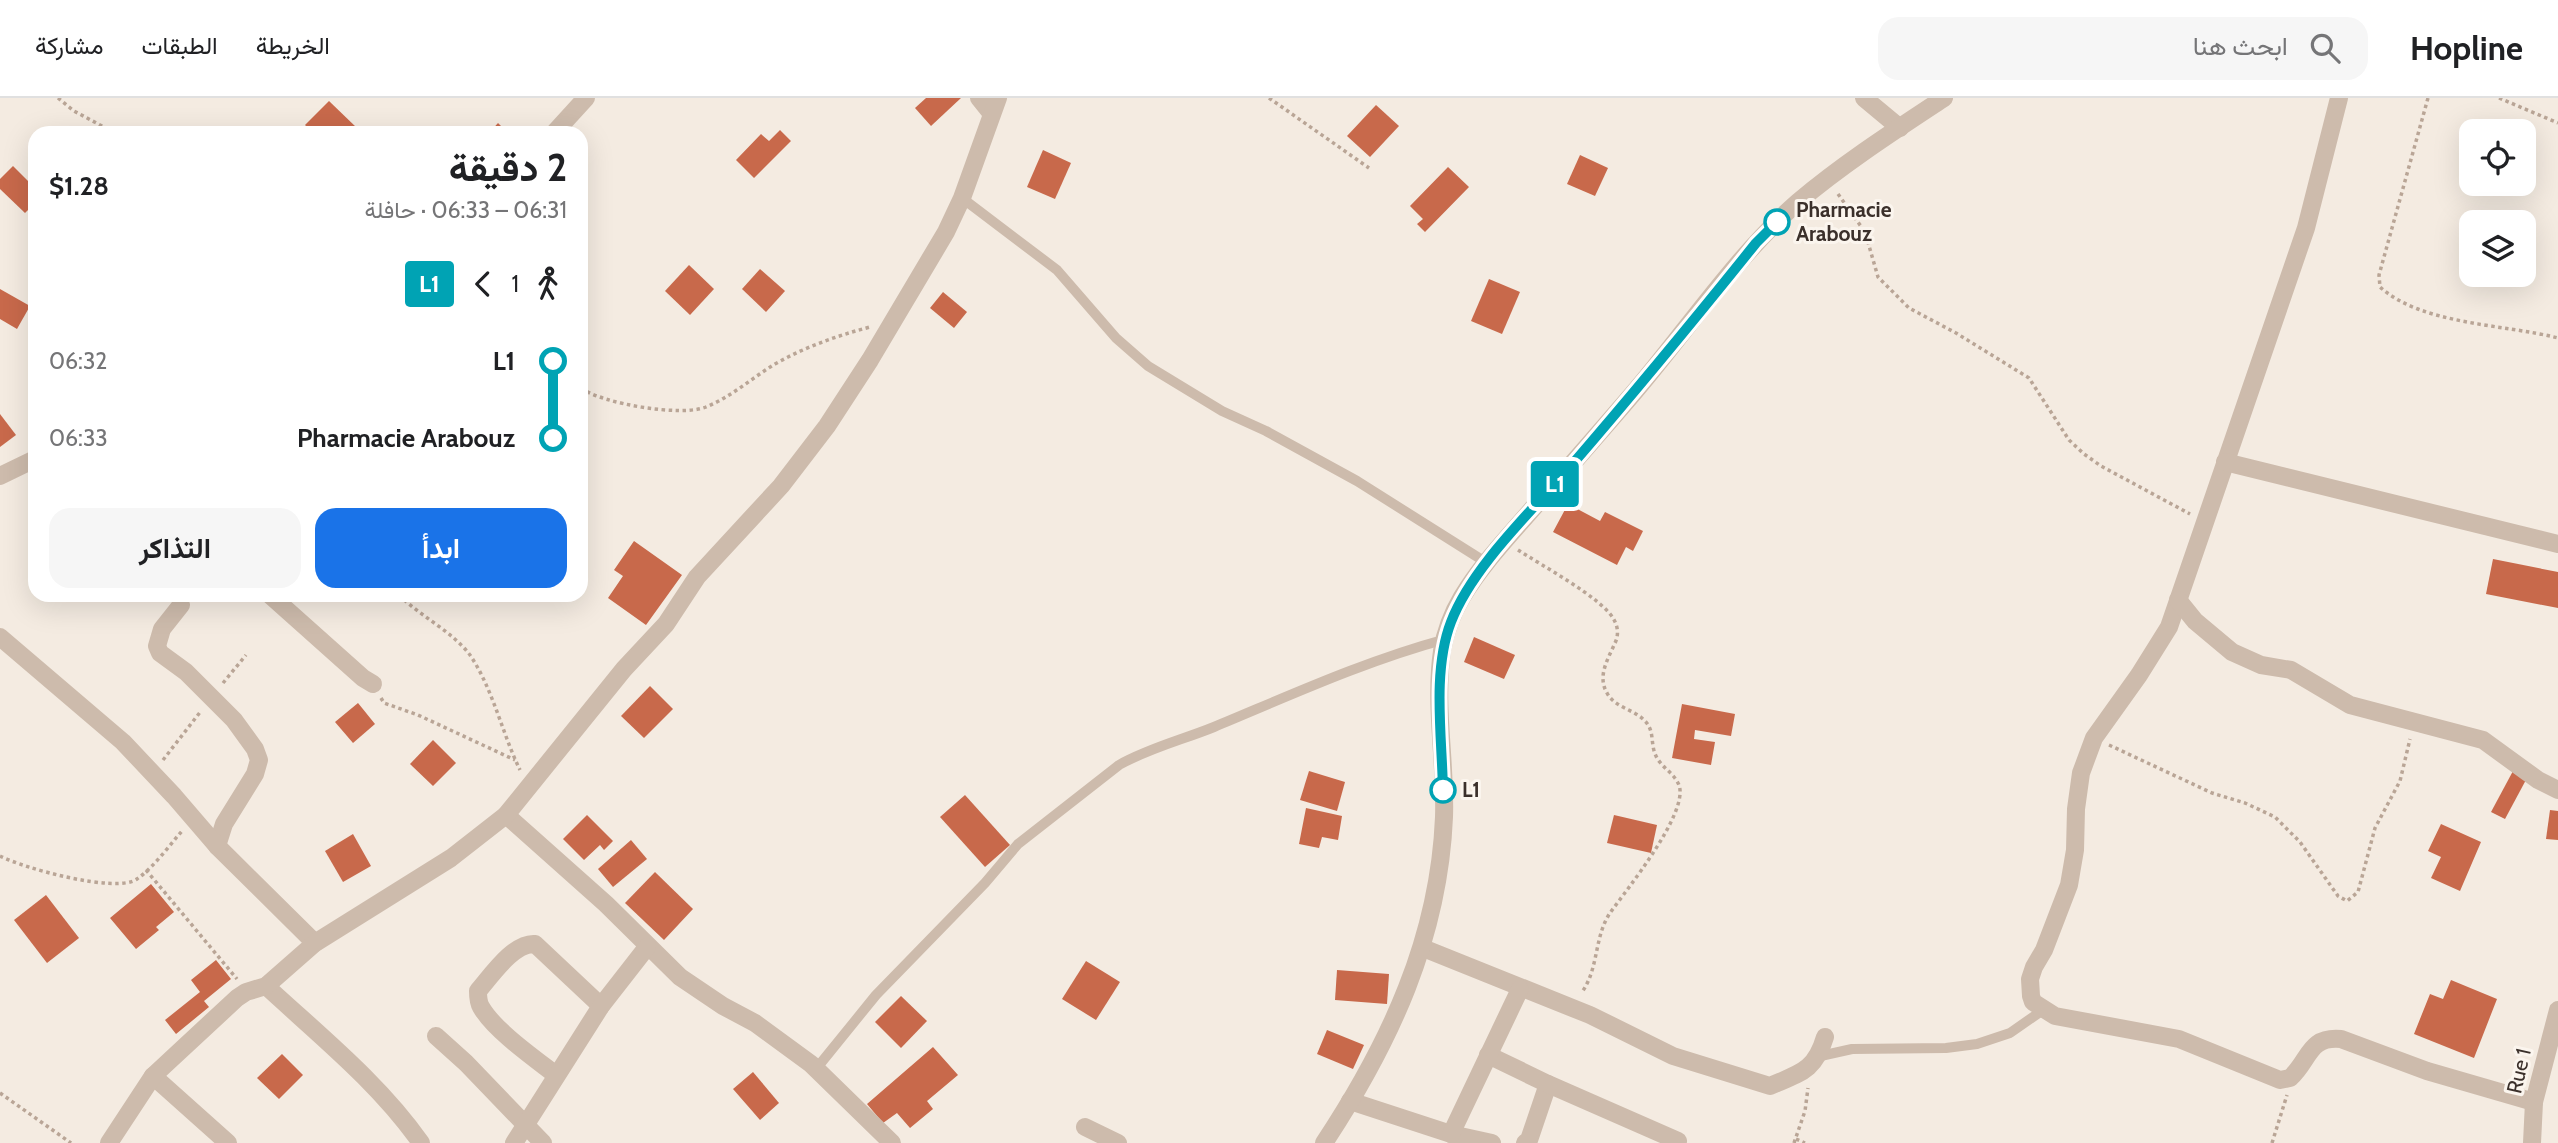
<!DOCTYPE html>
<html lang="ar">
<head>
<meta charset="utf-8">
<style>
	:root { --surface:#fff; --page:#f6f6f6; --text:#202124; --muted:#757577; --line:#e0e0e0; --accent:#1a73e8 }
	body { margin:0; font-family:Cabin,Vazirmatn,sans-serif; background:var(--page); color:var(--text); direction:rtl; height:100vh; display:flex; flex-direction:column; font-size:26px; white-space:nowrap }
	* { box-sizing:border-box; margin:0 }
	p { font-size:23px; color:var(--muted) }
	.icon { flex:none; width:38px; height:38px; fill:none; stroke:currentColor; stroke-width:2; stroke-linecap:round; stroke-linejoin:round }
	.map { position:relative; flex:1; overflow:hidden; direction:ltr }
	.panel { position:absolute; left:28px; top:28px; width:560px; height:476px; display:flex; flex-direction:column; background:var(--surface); border-radius:21px; box-shadow:0 7px 28px #0002; direction:rtl }
	.panel>* { flex:none }
	.badge { padding:0 14px; border-radius:5px; font-size:24px; line-height:46px }
	.controls { position:absolute; left:2459px; top:21px; display:grid; gap:14px }
	.controls a { display:grid; place-items:center; width:77px; height:77px; border-radius:14px; background:var(--surface); box-shadow:0 7px 28px #0002; font-size:35px }
	.map>.badge { position:absolute; translate:-50% -50%; box-shadow:0 0 0 4px #fff }
	.legs { display:flex; align-items:center; gap:10px; height:77px; padding:0 21px; font-size:23px }
	.legs p { margin-inline-start:auto }
	.summary { display:flex; align-items:center; justify-content:space-between; height:119px; padding:0 21px }
	h1 { font-size:38px; font-weight:700; line-height:52px }
	.button { display:flex; gap:14px; margin-top:auto; padding:14px 21px }
	.button a { flex:1; height:80px; border-radius:21px; background:var(--accent); color:#fff; font-size:28px; font-weight:700; line-height:80px; text-align:center }
	.button a+a { background:var(--page); color:var(--text) }
	ul { padding:0 21px; list-style:none }
	li { display:flex; align-items:center; gap:24px; height:77px; font-size:26px }
	li i { display:grid; place-items:center; width:10px; height:100%; margin:0 9px; background:currentColor }
	li i::after { content:''; width:18px; height:18px; margin:-9px; border:5px solid; border-radius:50%; background:var(--surface) }
	li p { margin-inline-start:auto }
	li:first-child i { background:linear-gradient(#0000 50%,currentColor 0) }
	li:last-child i { background:linear-gradient(currentColor 50%,#0000 0) }
	header { display:flex; align-items:center; gap:42px; box-sizing:border-box; height:98px; padding:0 35px; background:var(--surface); border-bottom:2px solid var(--line) }
	header strong { font-size:33px }
	nav { display:flex; gap:38px; margin-inline-start:auto; font-size:24px }
	.search { width:490px; height:63px; background:var(--page); display:flex; align-items:center; gap:18px; box-sizing:border-box; padding:0 24px; border-radius:21px; color:var(--muted); font-size:26px }
	.map>svg:first-child { display:block }
	.building { fill:#c8694b }
	.lines { fill:none; stroke-linecap:round; stroke-linejoin:round }
	.path { stroke:#b9a596; stroke-width:3.5; stroke-dasharray:3.5 3.5; stroke-linecap:butt }
	.lane { stroke:#cdbbac; stroke-width:10 }
	.street { stroke:#cdbbac; stroke-width:18 }
	.line-1-casing { stroke:#fff; stroke-width:16 }
	.line-1 { stroke:#00a3b4; stroke-width:10 }
	.stop-1-dot { fill:#fff; stroke:#00a3b4; stroke-width:3.5 }
	.labels { text-anchor:middle; stroke-width:6; stroke-linejoin:round; paint-order:stroke }
	.stop-label { font-size:21px; font-weight:bold; fill:#3b302b; stroke:#fbf5ee; text-anchor:start }
	.street-label { font-size:21px; fill:#3b302b; stroke:#fbf5ee }
</style>
</head>
<body>
<header>
<strong>Hopline</strong>
<div class="search"><svg class="icon" aria-label="search" viewBox="0 0 24 24"><circle cx="10" cy="10" r="6"/><path d="M15 15l6 6"/></svg>ابحث هنا</div>
<nav><a>الخريطة</a><a>الطبقات</a><a>مشاركة</a></nav>
</header>
<div class="map">
<svg width="2558" height="1045" viewBox="0 0 2558 1045">
	<rect width="100%" height="100%" fill="#f4ebe1"/>
	<!-- building -->
	<g class="building">
		<polygon points="926,0 961,0 931,28 915,10"/>
		<polygon points="329,3 357,30 352,35 313,35 305,27"/>
		<polygon points="1376,7 1399,28 1370,59 1347,38"/>
		<polygon points="498,25 508,35 489,35"/>
		<polygon points="780,32 791,43 754,80 736,62 761,36 769,43"/>
		<polygon points="1043,52 1071,65 1055,101 1027,89"/>
		<polygon points="1580,57 1608,70 1595,98 1567,86"/>
		<polygon points="13,68 35,90 35,105 25,115 0,91 0,81"/>
		<polygon points="1448,69 1469,89 1425,134 1417,126 1423,121 1410,108"/>
		<polygon points="689,167 714,191 690,217 665,193"/>
		<polygon points="760,171 785,193 766,214 742,191"/>
		<polygon points="1489,181 1520,194 1502,236 1471,223"/>
		<polygon points="0,191 30,208 17,231 0,221"/>
		<polygon points="943,194 967,214 954,230 930,210"/>
		<polygon points="0,316 16,337 0,349"/>
		<polygon points="1568,406 1600,423 1605,414 1643,433 1633,453 1626,449 1617,467 1553,434"/>
		<polygon points="634,443 682,477 646,527 608,500 623,478 614,472"/>
		<polygon points="2493,461 2558,474 2558,510 2486,496"/>
		<polygon points="1474,539 1515,557 1504,581 1464,564"/>
		<polygon points="650,588 673,611 644,640 621,618"/>
		<polygon points="358,605 375,626 353,645 335,624"/>
		<polygon points="1682,606 1735,616 1731,638 1695,632 1694,641 1715,644 1711,667 1672,660"/>
		<polygon points="433,642 456,665 433,688 410,666"/>
		<polygon points="1309,673 1345,684 1337,713 1300,702"/>
		<polygon points="2513,673 2527,680 2505,721 2491,714"/>
		<polygon points="965,697 1010,747 985,769 940,719"/>
		<polygon points="1306,710 1342,718 1338,742 1322,739 1319,750 1299,746"/>
		<polygon points="2550,712 2558,713 2558,742 2546,741"/>
		<polygon points="587,717 613,743 604,752 600,747 584,762 563,741"/>
		<polygon points="1614,717 1657,727 1651,755 1607,745"/>
		<polygon points="2441,726 2481,744 2460,793 2431,780 2441,759 2428,753"/>
		<polygon points="353,736 371,768 343,784 325,753"/>
		<polygon points="631,742 647,761 613,789 598,771"/>
		<polygon points="655,774 693,811 664,842 625,805"/>
		<polygon points="151,786 174,814 156,829 159,832 136,851 110,820"/>
		<polygon points="46,797 79,840 47,865 14,822"/>
		<polygon points="216,862 231,881 204,903 209,909 176,936 165,922 200,894 191,882"/>
		<polygon points="1086,863 1120,884 1096,922 1062,901"/>
		<polygon points="1337,872 1389,876 1387,906 1335,902"/>
		<polygon points="2451,882 2497,901 2474,960 2414,936 2430,896 2443,901"/>
		<polygon points="901,898 927,923 901,950 875,924"/>
		<polygon points="1327,932 1364,947 1353,971 1317,956"/>
		<polygon points="933,949 958,977 927,1003 933,1011 910,1030 897,1015 883,1025 867,1006"/>
		<polygon points="282,956 303,977 279,1001 257,980"/>
		<polygon points="753,974 779,1005 760,1022 733,991"/>
	</g>
	<g class="lines">
		<!-- path -->
		<g class="path">
			<polyline points="58,0 74,13 115,35"/>
			<polyline points="1269,0 1369,70"/>
			<path d="M 2428,0 L 2379,177 L 2380,189 C 2422,227 2504,226 2558,240"/>
			<polyline points="2499,0 2558,25"/>
			<polyline points="1838,96 1865,134 1878,179 1909,210 1956,235 2029,280 2069,342 2084,356 2101,368 2190,416"/>
			<path d="M 581,290 C 603,306 681,319 706,309 C 731,299 752,280 775,266 C 805,249 836,238 870,229"/>
			<path d="M 1518,452 C 1541,467 1600,499 1613,520 C 1618,528 1619,537 1615,545 C 1608,561 1597,578 1607,595 C 1615,610 1634,611 1645,623 C 1655,633 1650,646 1656,658 C 1661,669 1674,675 1679,687 C 1689,715 1627,791 1610,815 C 1594,839 1599,870 1582,894"/>
			<path d="M 399,497 C 420,518 453,534 470,557 C 493,591 502,635 520,672"/>
			<polyline points="223,585 246,557"/>
			<polyline points="381,600 384,605 418,617 515,662"/>
			<polyline points="2109,647 2212,695 2245,705 2275,719 2300,744 2338,798 2347,803 2358,794 2375,730 2400,683 2410,641"/>
			<polyline points="163,662 201,613"/>
			<path d="M 0,758 C 23,770 116,796 137,781 C 154,769 168,749 182,733"/>
			<polyline points="146,772 237,881"/>
			<polyline points="0,995 71,1045"/>
			<polyline points="1796,1041 1805,1045"/>
			<polyline points="1794,1045 1805,1013 1808,990"/>
			<polyline points="2272,1045 2287,997"/>
		</g>
		<!-- lane -->
		<g class="lane">
			<polyline points="962,100 1057,172 1116,240 1148,268 1222,313 1266,333 1357,383 1487,465"/>
			<polyline points="1816,959 1852,951 1946,950 1977,946 2010,935 2043,912"/>
			<path d="M 816,971 L 876,897 L 985,785 L 1018,746 L 1119,667 C 1149,650 1182,642 1214,629 C 1291,597 1365,563 1446,541"/>
		</g>
		<!-- street -->
		<g class="street">
			<polyline points="979,0 991,15"/>
			<polyline points="1864,0 1900,30"/>
			<path d="M 2339,0 L 2306,130 L 2169,529 L 2139,577 L 2094,640 L 2081,675 L 2076,711 L 2075,752 L 2069,787 L 2044,852 L 2034,869 L 2030,881 L 2031,898 L 2033,904 L 2055,918 L 2179,941 L 2280,982 L 2290,980 C 2310,962 2308,938 2341,941 L 2427,973 L 2534,1004"/>
			<polyline points="554,35 586,0"/>
			<polyline points="2225,364 2558,446"/>
			<polyline points="0,378 35,361"/>
			<polyline points="270,497 363,580 373,586"/>
			<polyline points="2178,502 2195,523 2232,554 2261,567 2291,572 2350,607 2483,642 2538,682 2558,692"/>
			<polyline points="181,507 162,531 157,548 160,555 186,574 234,622 255,651 259,662 255,676 224,726 217,748"/>
			<polyline points="0,539 123,644 174,698 217,748 315,845"/>
			<polyline points="506,717 606,806 680,879 723,908 755,925 811,966 892,1045"/>
			<path d="M 1423,850 L 1590,917 L 1673,958 L 1770,988 C 1800,975 1815,973 1825,939"/>
			<path d="M 266,888 C 319,937 379,985 421,1045"/>
			<polyline points="436,938 466,965 543,1045"/>
			<polyline points="1488,957 1548,986 1529,1042 1525,1045"/>
			<path d="M 556,977 C 534,960 494,932 481,909 C 478,904 478,898 478,893 C 491,878 514,844 535,846 L 601,908"/>
			<polyline points="153,978 228,1045"/>
			<polyline points="1548,986 1678,1043"/>
			<polyline points="1350,1003 1451,1036 1492,1045"/>
			<polyline points="1085,1029 1118,1045"/>
			<polyline points="1451,1036 1520,891"/>
			<polyline points="109,1045 153,978 237,900 246,894 266,888 315,845 451,760 506,717 624,571 666,526 697,479 781,388 827,328 870,262 946,134 962,100 998,0"/>
			<polyline points="514,1045 601,908 647,849"/>
			<path d="M 1324,1045 C 1390,945 1439,840 1444,719 C 1446,664 1434,607 1442,553 C 1445,535 1453,514 1462,499 C 1482,466 1509,438 1534,409 C 1567,372 1599,335 1631,298 C 1686,234 1734,160 1798,104 C 1843,66 1894,33 1944,0"/>
			<polyline points="2532,1045 2534,1004 2558,912"/>
		</g>
	</g>
	<g class="lines">
		<!-- line-1 casing -->
		<g class="line-1-casing">
			<path id="line-1" d="M 1443,692 C 1442,639 1432,573 1451,524 C 1472,469 1531,414 1570,369 C 1633,296 1695,221 1756,145 L 1777,124"/>
		</g>
		<!-- line-1 -->
		<use href="#line-1" class="line-1"/>
	</g>
	<!-- markers -->
	<g class="stop-1-dot">
		<circle cx="1777" cy="124" r="12"/>
		<circle cx="1443" cy="692" r="12"/>
	</g>
	<g class="labels">
		<!-- stop labels -->
		<g class="stop-label">
			<text x="1796" y="119">Pharmacie<tspan x="1796" dy="24">Arabouz</tspan></text>
			<text x="1462" y="699">L1</text>
		</g>
		<!-- street labels -->
		<g class="street-label">
			<text transform="translate(2519 973) rotate(-77)" y="7">Rue 1</text>
		</g>
	</g>
</svg>
<div class="controls">
<a><svg class="icon" aria-label="locate" viewBox="0 0 24 24"><circle cx="12" cy="12" r="6"/><path d="M12 2v4M12 18v4M2 12h4M18 12h4"/></svg></a>
<a><svg class="icon" aria-label="layers" viewBox="0 0 24 24"><path d="M12 4l9 5-9 5-9-5zM3 14l9 5 9-5"/></svg></a>
</div>
<b class="badge" style="left:1555px;top:386px;background:#00a3b4;color:#fff">L1</b>
<section class="panel">
<div class="summary"><div><h1>2 دقيقة</h1><p>06:31 – 06:33 · حافلة</p></div><b>$1.28</b></div>
<div class="legs"><svg class="icon" aria-label="walk" viewBox="0 0 24 24"><circle cx="13" cy="4" r="2"/><path d="M13 8l-2 6 4 7M11 14l-3 7M7 12l3-4h3l4 4"/></svg>1<svg class="icon" aria-label="back" viewBox="0 0 24 24"><path d="M15 5l-7 7 7 7"/></svg><b class="badge" style="background:#00a3b4;color:#fff">L1</b></div>
<ul>
<li><i style="color:#00a3b4"></i><b>L1</b><p>06:32</p></li>
<li><i style="color:#00a3b4"></i><b>Pharmacie Arabouz</b><p>06:33</p></li>
</ul>
<div class="button"><a>ابدأ</a><a>التذاكر</a></div>
</section>
</div>
</body>
</html>
